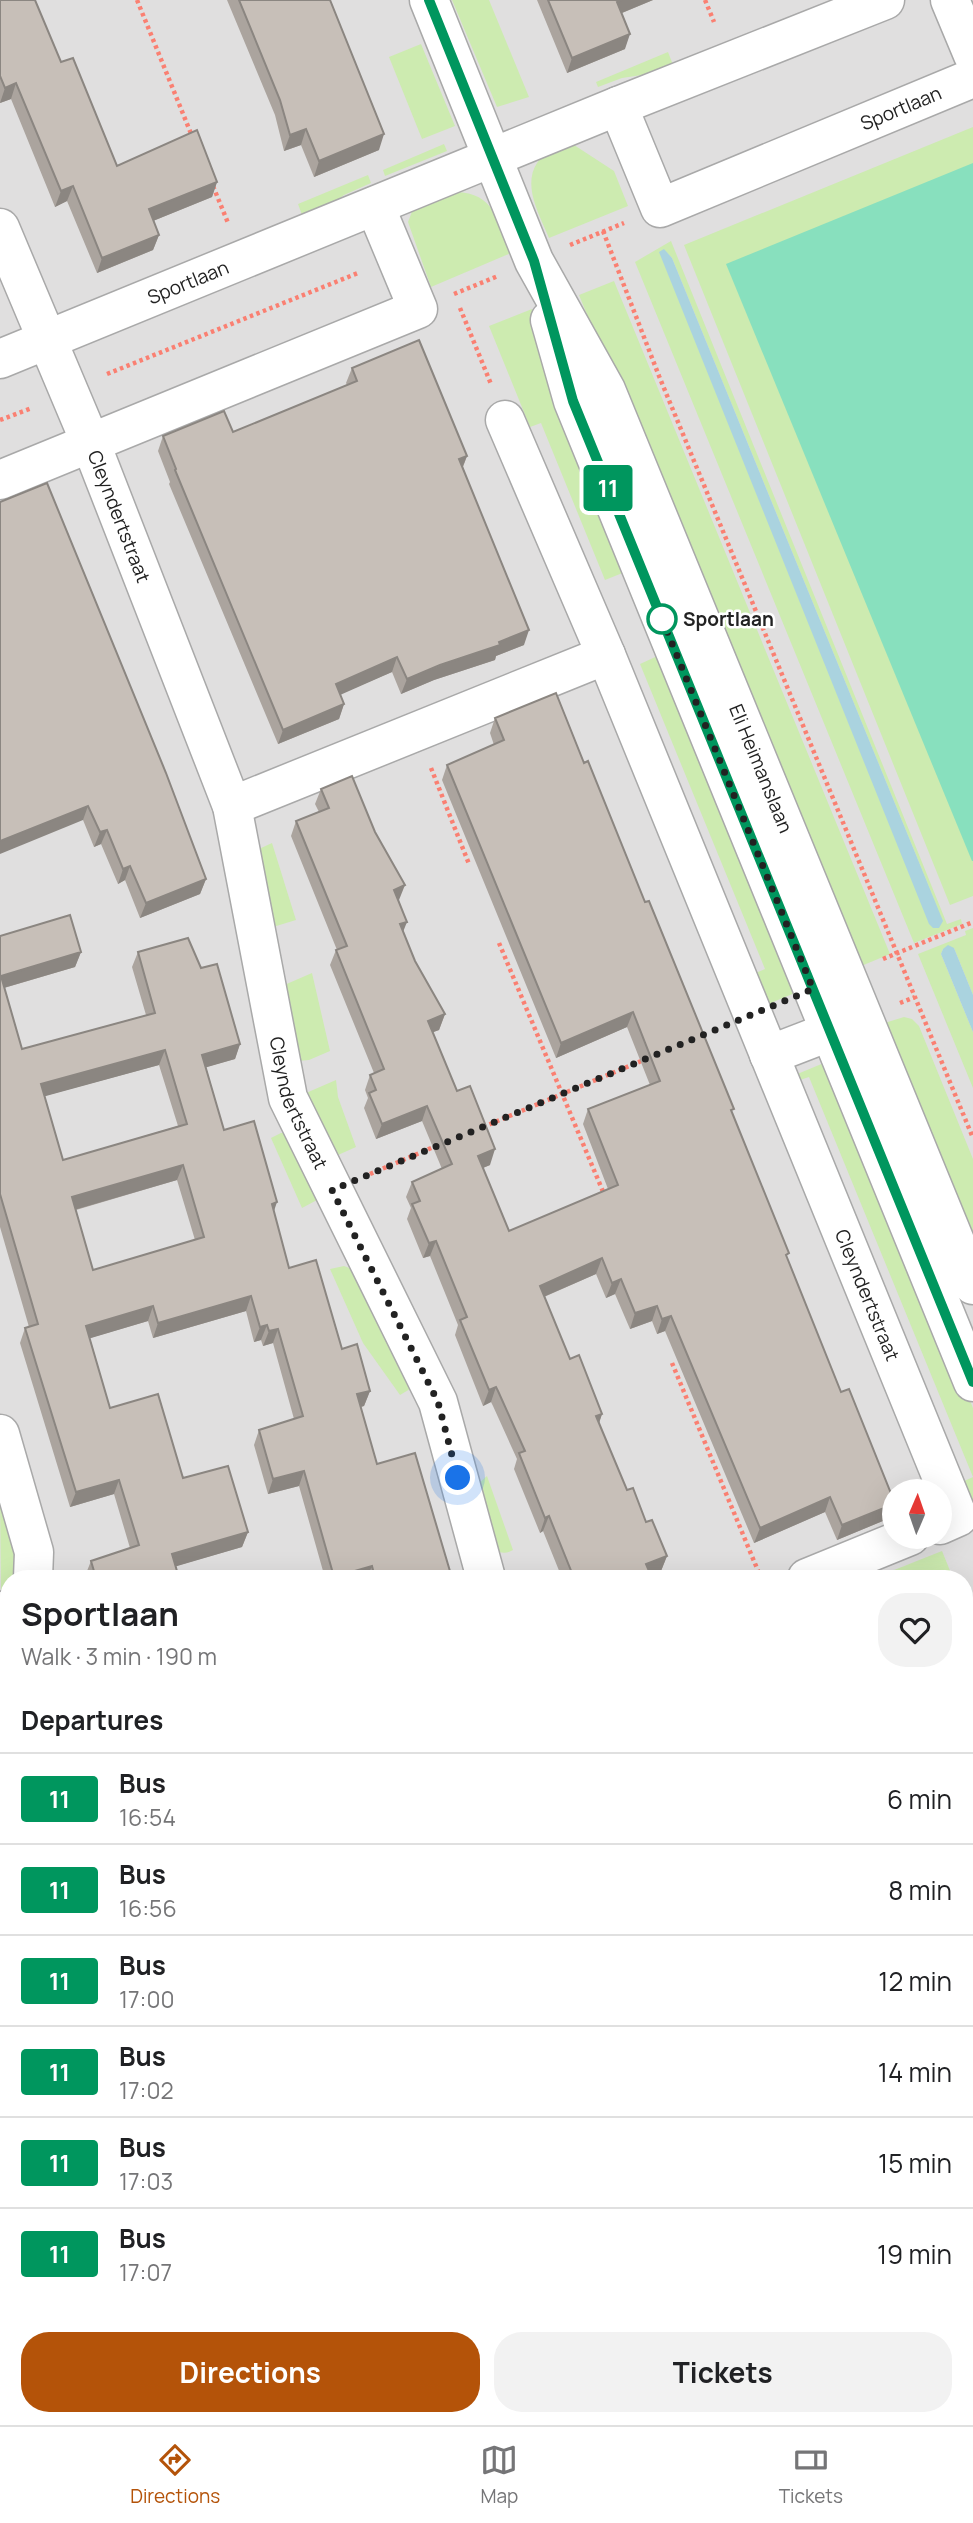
<!DOCTYPE html>
<html lang="en">
<head>
<meta charset="utf-8">
<style>
	:root { --surface:#fff; --page:#f2f2f2; --text:#202124; --muted:#757577; --line:#e0e0e0; --accent:#b45309 }
	body { margin:0; font-family:Manrope,sans-serif; background:var(--page); color:var(--text); height:100vh; display:flex; flex-direction:column; font-size:26px; white-space:nowrap }
	* { box-sizing:border-box; margin:0 }
	p { font-size:23px; color:var(--muted) }
	.icon { flex:none; width:38px; height:38px; fill:none; stroke:currentColor; stroke-width:2; stroke-linecap:round; stroke-linejoin:round }
	.map { position:relative; flex:1; overflow:hidden }
	.panel { position:absolute; left:0px; top:1570px; width:973px; height:856px; display:flex; flex-direction:column; background:var(--surface); border-radius:28px 28px 0 0; box-shadow:0 7px 28px #0002 }
	.panel>* { flex:none }
	.badge { padding:0 14px; border-radius:5px; font-size:24px; line-height:46px }
	.needle { width:46px; rotate:2deg }
	.buttons { position:absolute; left:882px; top:1479px; display:grid; gap:14px }
	.buttons a { display:grid; place-items:center; width:70px; height:70px; border-radius:50%; background:var(--surface); box-shadow:0 7px 28px #0002; font-size:35px }
	.you { position:absolute; width:35px; height:35px; margin:-18px; border:5px solid #fff; border-radius:50%; background:#1a73e8; box-shadow:0 0 0 10px #1a73e833 }
	.map>.badge { position:absolute; translate:-50% -50%; box-shadow:0 0 0 4px #fff }
	h2 { padding:0 21px; font-size:26px; line-height:63px }
	.round { display:grid; place-items:center; flex:none; width:74px; height:74px; border-radius:28px; background:var(--page) }
	.headline { display:flex; align-items:center; justify-content:space-between; height:119px; padding:0 21px }
	h1 { font-size:33px; font-weight:700; line-height:52px }
	.cta { display:flex; gap:14px; margin-top:auto; padding:14px 21px }
	.cta a { flex:1; height:80px; border-radius:28px; background:var(--accent); color:#fff; font-size:28px; font-weight:700; line-height:80px; text-align:center }
	.cta a+a { background:var(--page); color:var(--text) }
	ul { padding:0; list-style:none }
	li { display:flex; align-items:center; gap:21px; height:91px; padding:0 21px; border-top:2px solid var(--line) }
	li div { flex:1 }
	li b { display:block; font-size:26px }
	li em { font-style:normal }
	li .badge { min-width:77px; font-weight:700; text-align:center }
	.tab-bar { display:flex; justify-content:space-around; align-items:center; height:98px; border-top:2px solid var(--line); background:var(--surface); font-size:19px; color:var(--muted) }
	.tab-bar a { display:grid; justify-items:center; gap:4px }
	.tab-bar .current { color:var(--accent) }
	.map>svg:first-child { display:block }
	.residential { fill:#e0dfdf; fill-rule:evenodd }
	.grass { fill:#cdebb0; fill-rule:evenodd }
	.pitch { fill:#88e0be }
	.water { fill:#aad3df }
	.lines { fill:none; stroke-linecap:round; stroke-linejoin:round }
	.minor-casing { stroke:#a9a9a9; stroke-width:41 }
	.major-casing { stroke:#a06b00; stroke-width:41 }
	.path { stroke:#fa8072; stroke-width:4.5; stroke-dasharray:3.5 3.5; stroke-linecap:butt }
	.minor { stroke:#fff; stroke-width:38 }
	.major { stroke:#fcd6a4; stroke-width:38 }
	.wall { fill:#aba49e; fill-rule:evenodd }
	.shaded-wall { fill:#8b8681 }
	.building { fill:#c7bfb8; stroke:#8b8681; stroke-width:2; fill-rule:evenodd }
	.line-casing { stroke:#fff; stroke-width:16 }
	.line { stroke:#00965e; stroke-width:10 }
	.walk { stroke:#222; stroke-width:7; stroke-dasharray:0 12.6 }
	.stop-dot { fill:#fff; stroke:#00965e; stroke-width:3.5 }
	.labels { text-anchor:middle; stroke-width:5; stroke-linejoin:round; paint-order:stroke }
	.street-label { font-size:19px; fill:#222; stroke:#fff }
	.stop-label { font-size:19px; font-weight:bold; fill:#222; stroke:#fff; text-anchor:start }
</style>
</head>
<body>
<div class="map">
<svg width="973" height="2425" viewBox="0 0 973 2425">
	<rect width="100%" height="100%" fill="#f2efe9"/>
	<!-- residential -->
	<path class="residential" d="M 0,0 L 973,0 L 973,2425 L 0,2425 ZM 894,1491 L 940,1491 L 940,1536 L 894,1536 ZM 9,1578 L 964,1578 L 964,2417 L 9,2417 Z"/>
	<!-- grass -->
	<g class="grass">
		<polygon points="452,0 489,0 529,97 497,107"/>
		<polygon points="421,44 455,126 422,139 389,57"/>
		<polygon points="668,52 675,70 622,78 598,87 596,82"/>
		<polygon points="973,127 973,896 950,905 684,245"/>
		<path d="M 571,143 L 614,171 L 628,206 L 549,238 C 538,211 517,177 546,153 C 553,148 563,146 571,143 Z"/>
		<polygon points="444,144 447,151 385,176 383,170"/>
		<polygon points="368,175 371,183 344,195 305,223 298,204"/>
		<path d="M 456,192 C 495,193 498,222 511,253 L 431,287 L 408,222 L 413,209 Z"/>
		<path d="M 671,241 L 947,924 L 961,919 L 962,924 L 914,943 L 635,262 ZM 664,250 L 672,258 L 943,921 Z"/>
		<polygon points="614,281 890,954 854,969 579,295"/>
		<polygon points="532,309 630,570 605,580 541,423 530,427 489,326"/>
		<polygon points="664,653 802,990 766,1005 753,974 765,969 640,664"/>
		<polygon points="272,843 296,920 273,927 259,849"/>
		<polygon points="973,928 973,995 954,948 943,949 941,954 973,1032 973,1088 918,954 966,935 965,931"/>
		<polygon points="312,973 330,1051 309,1060 298,1061 282,986"/>
		<polygon points="904,1017 912,1019 919,1026 973,1159 973,1257 878,1025"/>
		<polygon points="831,1060 973,1408 973,1509 962,1482 973,1477 809,1077 797,1081 795,1075"/>
		<polygon points="336,1080 338,1097 356,1147 338,1155 335,1155 306,1093"/>
		<polygon points="281,1133 285,1133 317,1200 302,1208 271,1138"/>
		<polygon points="344,1266 352,1269 410,1384 410,1389 400,1395 363,1343 330,1269"/>
		<path d="M 487,1476 L 513,1550 C 506,1554 501,1553 494,1550 L 478,1484 Z"/>
		<polygon points="0,1498 16,1554 15,1578 9,1578 9,1588 1,1594"/>
		<polygon points="942,1551 953,1578 874,1578"/>
		<polygon points="964,1606 973,1626 973,1713 964,1716"/>
		<polygon points="0,1634 9,1634 9,1679 0,1678"/>
		<polygon points="0,1690 9,1690 9,1750 0,1749"/>
		<polygon points="973,1727 973,1829 964,1829 964,1730"/>
		<polygon points="0,1822 9,1823 9,1880 0,1879"/>
		<polygon points="964,1909 973,1910 973,1956 964,1955"/>
		<polygon points="0,1942 9,1942 9,2042 0,2041"/>
		<polygon points="964,2017 973,2017 973,2138 964,2141"/>
		<polygon points="973,2172 973,2336 964,2340 964,2175"/>
		<polygon points="140,2417 169,2417 170,2425 113,2425"/>
		<polygon points="182,2417 233,2417 279,2423 299,2423 328,2417 570,2417 574,2425 182,2425"/>
	</g>
	<!-- pitch -->
	<polygon class="pitch" points="973,163 973,861 972,861 726,264"/>
	<!-- water -->
	<g class="water">
		<polygon points="664,249 672,258 943,921 939,928 933,928 929,924 659,252"/>
		<polygon points="948,945 954,948 973,995 973,1032 941,954 943,949"/>
		<polygon points="0,1749 9,1750 9,1823 0,1822"/>
		<polygon points="964,1829 973,1829 973,1910 964,1909"/>
	</g>
	<g class="lines">
		<!-- minor casing -->
		<g class="minor-casing">
			<g id="minor">
				<path id="s1" d="M 429,0 L 534,261 L 606,390 L 973,1285"/>
				<polyline points="950,0 973,55"/>
				<path id="s2" d="M 618,106 L 660,208 L 973,78"/>
				<path id="s3" d="M 0,228 L 91,444 L 232,806 L 288,1098 L 438,1402 L 486,1578"/>
				<polyline points="550,320 573,401 973,1382"/>
				<path id="s4" d="M 0,359 L 618,106 L 885,0"/>
				<path id="s5" d="M 505,420 L 606,655 L 958,1517 L 940,1525"/>
				<polyline points="0,480 418,309 375,206"/>
				<polyline points="232,806 606,655"/>
				<polyline points="769,1055 852,1023"/>
				<polyline points="0,1434 34,1552 33,1578"/>
				<polyline points="807,1578 910,1536"/>
				<polyline points="0,1613 9,1609"/>
				<polyline points="0,2065 9,2066"/>
				<polyline points="964,2351 973,2347"/>
				<polyline points="820,2417 823,2425"/>
			</g>
		</g>
		<!-- major casing -->
		<g class="major-casing">
			<g id="major">
				<polyline points="0,1889 9,1890"/>
				<polyline points="0,1929 9,1930"/>
				<polyline points="964,1965 973,1966"/>
				<polyline points="964,2005 973,2006"/>
			</g>
		</g>
		<!-- path -->
		<g class="path">
			<polyline points="137,0 192,136"/>
			<polyline points="705,0 714,22"/>
			<polyline points="213,186 228,223"/>
			<polyline points="603,231 659,376 973,1138"/>
			<polyline points="570,245 624,223"/>
			<polyline points="454,294 498,276"/>
			<polyline points="460,308 491,384"/>
			<polyline points="107,374 358,273"/>
			<polyline points="0,420 32,408"/>
			<polyline points="431,768 469,864"/>
			<polyline points="499,943 604,1194"/>
			<polyline points="883,959 973,922"/>
			<polyline points="900,1003 915,997"/>
			<polyline points="483,1127 646,1059"/>
			<polyline points="370,1174 436,1146"/>
			<polyline points="672,1363 761,1578"/>
			<polyline points="0,1684 9,1685"/>
			<polyline points="964,1724 973,1720"/>
			<polyline points="0,2416 24,2425"/>
			<polyline points="175,2417 177,2425"/>
			<polyline points="264,2417 298,2417"/>
			<polyline points="97,2425 122,2417"/>
		</g>
		<!-- minor -->
		<use href="#minor" class="minor"/>
		<!-- major -->
		<use href="#major" class="major"/>
	</g>
	<!-- wall -->
	<g class="wall">
		<polygon points="0,0 61,62 117,166 217,182 212,197 153,221 159,235 153,250 97,273 67,201 55,207 11,99 0,103"/>
		<polygon points="227,0 330,0 379,150 314,177 301,145 284,151 275,115"/>
		<polygon points="537,0 653,0 622,13 625,49 567,73"/>
		<polygon points="352,368 467,456 463,467 524,645 496,656 495,660 434,680 401,694 392,672 340,694 344,704 339,719 278,744 169,484 170,482 158,451 163,436 233,432 347,385 346,383"/>
		<polygon points="0,502 206,879 200,894 140,918 125,880 118,884 101,844 94,847 83,820"/>
		<polygon points="495,718 732,1114 787,1259 890,1518 837,1540 825,1512 754,1543 665,1331 657,1334 652,1321 630,1329 615,1294 606,1298 596,1274 544,1297 570,1359 602,1414 599,1423 627,1490 667,1556 661,1571 651,1575 652,1578 562,1578 543,1531 540,1533 514,1469 517,1459 493,1406 491,1402 483,1406 455,1335 458,1325 430,1256 423,1258 407,1219 411,1208 406,1197 412,1182 442,1169 422,1121 376,1139 364,1108 368,1098 365,1090 370,1075 374,1073 330,965 336,950 337,950 291,836 296,821 319,812 315,804 321,789 399,900 403,932 415,961 445,1014 439,1030 433,1032 457,1091 490,1165 483,1168 509,1231 608,1189 583,1124 588,1109 650,1085 627,1027 556,1058 442,780 447,765 494,745 490,733"/>
		<path d="M 0,936 L 81,952 L 75,967 L 4,988 L 22,1049 L 146,1015 L 132,967 L 138,952 L 201,968 L 240,1044 L 235,1059 L 206,1067 L 224,1130 L 274,1212 L 289,1268 L 370,1391 L 364,1406 L 361,1407 L 377,1464 L 452,1578 L 325,1578 L 299,1486 L 268,1494 L 254,1445 L 259,1430 L 294,1419 L 273,1343 L 263,1346 L 261,1340 L 254,1342 L 246,1311 L 153,1338 L 148,1321 L 90,1338 L 110,1408 L 183,1478 L 248,1532 L 242,1547 L 176,1566 L 179,1578 L 86,1578 L 85,1576 L 91,1561 L 130,1548 L 114,1494 L 70,1507 L 20,1343 L 25,1328 L 29,1327 L 0,1227 ZM 159,1065 L 178,1126 L 63,1160 L 44,1096 ZM 177,1180 L 195,1240 L 93,1270 L 76,1210 Z"/>
		<polygon points="0,2116 9,2117 9,2367 0,2366"/>
		<polygon points="655,2417 756,2417 754,2424 751,2425 659,2425"/>
		<polygon points="929,2417 964,2417 973,2425 933,2425"/>
	</g>
	<!-- shaded-wall -->
	<g class="shaded-wall">
		<polygon points="622,0 653,0 612,17 617,2"/>
		<polygon points="630,34 625,49 567,73 572,58"/>
		<polygon points="16,83 11,99 0,103 5,88"/>
		<polygon points="306,129 301,145 284,151 290,135"/>
		<polygon points="384,134 379,150 314,177 319,161"/>
		<polygon points="217,182 212,197 143,225 149,209"/>
		<polygon points="73,186 67,201 55,207 61,191"/>
		<polygon points="159,235 153,250 97,273 102,258"/>
		<polygon points="467,456 461,471 459,459"/>
		<polygon points="529,630 524,645 496,656 495,660 434,680 401,694 407,679"/>
		<polygon points="397,657 392,672 331,699 336,684"/>
		<polygon points="344,704 339,719 278,744 283,730"/>
		<polygon points="88,806 83,820 0,854 0,841"/>
		<polygon points="107,830 101,844 94,847 100,832"/>
		<polygon points="130,866 125,880 118,884 123,869"/>
		<polygon points="206,879 200,894 140,918 146,903"/>
		<polygon points="405,885 399,900 389,905 394,890"/>
		<polygon points="407,922 401,937 400,924"/>
		<polygon points="81,952 75,967 0,989 1,976"/>
		<polygon points="633,1012 627,1027 556,1058 561,1043"/>
		<polygon points="445,1014 439,1030 423,1036 428,1021"/>
		<polygon points="240,1044 235,1059 197,1070 202,1055"/>
		<polygon points="165,1050 159,1065 35,1099 41,1084"/>
		<polygon points="427,1106 422,1121 376,1139 382,1124"/>
		<polygon points="495,1149 490,1165 473,1172 478,1156"/>
		<polygon points="183,1165 177,1180 67,1212 72,1197"/>
		<polygon points="277,1202 272,1217 272,1204"/>
		<polygon points="436,1241 430,1256 423,1258 429,1243"/>
		<polygon points="602,1258 596,1274 534,1301 540,1286"/>
		<polygon points="621,1279 615,1294 606,1298 612,1283"/>
		<polygon points="251,1296 246,1311 153,1338 158,1323"/>
		<polygon points="153,1306 148,1321 81,1341 86,1326"/>
		<polygon points="657,1306 652,1321 630,1329 635,1313"/>
		<polygon points="671,1316 665,1331 657,1334 662,1319"/>
		<polygon points="267,1325 261,1340 254,1342 260,1327"/>
		<polygon points="278,1329 273,1343 263,1346 269,1331"/>
		<polygon points="496,1387 491,1402 483,1406 489,1390"/>
		<polygon points="370,1391 364,1406 352,1409 357,1394"/>
		<polygon points="602,1414 597,1429 596,1416"/>
		<polygon points="304,1471 299,1486 268,1494 273,1479"/>
		<polygon points="119,1480 114,1494 70,1507 76,1492"/>
		<polygon points="830,1497 825,1512 754,1543 760,1528"/>
		<polygon points="894,1504 890,1518 837,1540 842,1525"/>
		<polygon points="549,1516 543,1531 540,1533 545,1518"/>
		<polygon points="248,1532 242,1547 167,1569 172,1554"/>
		<polygon points="667,1556 661,1571 643,1578 646,1564"/>
		<polygon points="372,1566 367,1578 334,1578 334,1577"/>
		<polygon points="0,2243 5,2244 0,2259"/>
		<polygon points="0,2351 9,2352 9,2367 0,2366"/>
		<polygon points="740,2417 756,2417 754,2424 751,2425 722,2425"/>
	</g>
	<!-- building -->
	<g class="building">
		<polygon points="0,0 35,0 61,62 73,58 117,166 197,130 217,182 149,209 159,235 102,258 73,186 61,191 16,83 5,88 0,76"/>
		<polygon points="239,0 330,0 384,134 319,161 306,129 290,135 280,100"/>
		<polygon points="548,0 622,0 617,2 630,34 572,58"/>
		<polygon points="419,340 467,456 459,459 529,630 499,642 500,645 440,665 407,679 397,657 336,684 344,704 283,730 175,470 176,469 163,436 224,411 233,432 357,381 352,368"/>
		<polygon points="47,483 166,773 206,879 146,903 130,866 123,869 107,830 100,832 88,806 0,841 0,502"/>
		<polygon points="556,693 584,763 588,761 645,902 649,901 734,1109 731,1110 789,1253 786,1255 841,1392 849,1389 894,1501 894,1504 842,1525 830,1497 760,1528 671,1316 662,1319 657,1306 635,1313 621,1279 612,1283 602,1258 540,1286 570,1359 579,1355 602,1414 596,1416 627,1490 633,1488 646,1522 652,1520 667,1556 646,1564 652,1578 574,1578 549,1516 545,1518 519,1453 525,1451 498,1391 496,1387 489,1390 460,1320 467,1317 436,1241 429,1243 412,1204 420,1201 412,1182 452,1164 427,1106 382,1124 369,1093 376,1090 370,1075 384,1069 336,950 347,946 296,821 329,808 321,789 352,776 375,832 405,885 394,890 407,922 400,924 415,961 445,1014 428,1021 457,1091 470,1086 495,1149 478,1156 509,1231 618,1185 588,1109 660,1081 633,1012 561,1043 447,765 504,740 495,718"/>
		<path d="M 70,915 L 81,952 L 1,976 L 22,1049 L 155,1013 L 138,952 L 188,938 L 201,968 L 217,964 L 240,1044 L 202,1055 L 224,1130 L 254,1121 L 277,1202 L 272,1204 L 289,1268 L 316,1260 L 342,1349 L 357,1344 L 370,1391 L 357,1394 L 377,1464 L 415,1453 L 452,1578 L 375,1578 L 372,1566 L 334,1577 L 304,1471 L 273,1479 L 259,1430 L 303,1416 L 278,1329 L 269,1331 L 267,1325 L 260,1327 L 251,1296 L 158,1323 L 153,1306 L 86,1326 L 110,1408 L 158,1394 L 183,1478 L 228,1466 L 248,1532 L 172,1554 L 179,1578 L 96,1578 L 91,1561 L 139,1545 L 119,1480 L 76,1492 L 25,1328 L 38,1324 L 0,1194 L 0,936 ZM 165,1050 L 187,1124 L 63,1160 L 41,1084 ZM 183,1165 L 204,1237 L 93,1270 L 72,1197 Z"/>
		<polygon points="0,2116 9,2117 9,2352 0,2351 0,2303 5,2244 0,2243"/>
		<polygon points="973,2377 973,2425 944,2425 941,2417 964,2417 964,2381"/>
		<polygon points="668,2417 740,2417 722,2425 671,2425"/>
	</g>
	<g class="lines">
		<!-- line casing -->
		<g class="line-casing">
			<polyline id="line" points="429,0 534,261 573,401 973,1382"/>
		</g>
		<!-- line -->
		<use href="#line" class="line"/>
		<!-- walk -->
		<polyline class="walk" points="458,1478 438,1402 332,1190 813,989 662,619"/>
	</g>
	<!-- markers -->
	<circle class="stop-dot" cx="662" cy="619" r="14"/>
	<g class="labels">
		<!-- street labels -->
		<g class="street-label">
			<text dy="7" stroke="none"><textPath href="#s2" startOffset="371">Sportlaan</textPath></text>
			<text dy="7" stroke="none"><textPath href="#s4" startOffset="203">Sportlaan</textPath></text>
			<text dy="7" stroke="none"><textPath href="#s3" startOffset="312">Cleyndertstraat</textPath></text>
			<text dy="7" stroke="none"><textPath href="#s1" startOffset="838">Eli Heimanslaan</textPath></text>
			<text dy="7" stroke="none"><textPath href="#s3" startOffset="928">Cleyndertstraat</textPath></text>
			<text dy="7" stroke="none"><textPath href="#s5" startOffset="947">Cleyndertstraat</textPath></text>
		</g>
		<!-- stop labels -->
		<g class="stop-label">
			<text x="683" y="626">Sportlaan</text>
		</g>
	</g>
</svg>
<div class="buttons">
<a><svg class="needle" viewBox="-14 -14 28 28"><path d="M0-13l5 13h-10z" fill="#e53935"/><path d="M0 13l5-13h-10z" fill="#757577"/></svg></a>
</div>
<div class="you" style="left:458px;top:1478px"></div>
<b class="badge" style="left:608px;top:488px;background:#00965e;color:#fff">11</b>
<section class="panel">
<div class="headline"><div><h1>Sportlaan</h1><p>Walk · 3 min · 190 m</p></div><a class="round"><svg class="icon" aria-label="heart" viewBox="0 0 24 24"><path d="M12 20l-8-8c-3-5 5-10 8-4 3-6 11-1 8 4z"/></svg></a></div>
<h2>Departures</h2>
<ul>
<li><span class="badge" style="background:#00965e;color:#fff">11</span><div><b>Bus</b><p>16:54</p></div><em>6 min</em></li>
<li><span class="badge" style="background:#00965e;color:#fff">11</span><div><b>Bus</b><p>16:56</p></div><em>8 min</em></li>
<li><span class="badge" style="background:#00965e;color:#fff">11</span><div><b>Bus</b><p>17:00</p></div><em>12 min</em></li>
<li><span class="badge" style="background:#00965e;color:#fff">11</span><div><b>Bus</b><p>17:02</p></div><em>14 min</em></li>
<li><span class="badge" style="background:#00965e;color:#fff">11</span><div><b>Bus</b><p>17:03</p></div><em>15 min</em></li>
<li><span class="badge" style="background:#00965e;color:#fff">11</span><div><b>Bus</b><p>17:07</p></div><em>19 min</em></li>
</ul>
<div class="cta"><a>Directions</a><a>Tickets</a></div>
</section>
</div>
<nav class="tab-bar">
<a class="current"><svg class="icon" aria-label="directions" viewBox="0 0 24 24"><path d="M12 3l9 9-9 9-9-9zM9 14v-3h6M13 9l2 2-2 2"/></svg>Directions</a>
<a><svg class="icon" aria-label="map" viewBox="0 0 24 24"><path d="M3 6l6-2 6 2 6-2v14l-6 2-6-2-6 2zM9 4v14M15 6v14"/></svg>Map</a>
<a><svg class="icon" aria-label="tickets" viewBox="0 0 24 24"><path d="M3 7h18v10H3zM15 7v10"/></svg>Tickets</a>
</nav>
</body>
</html>
